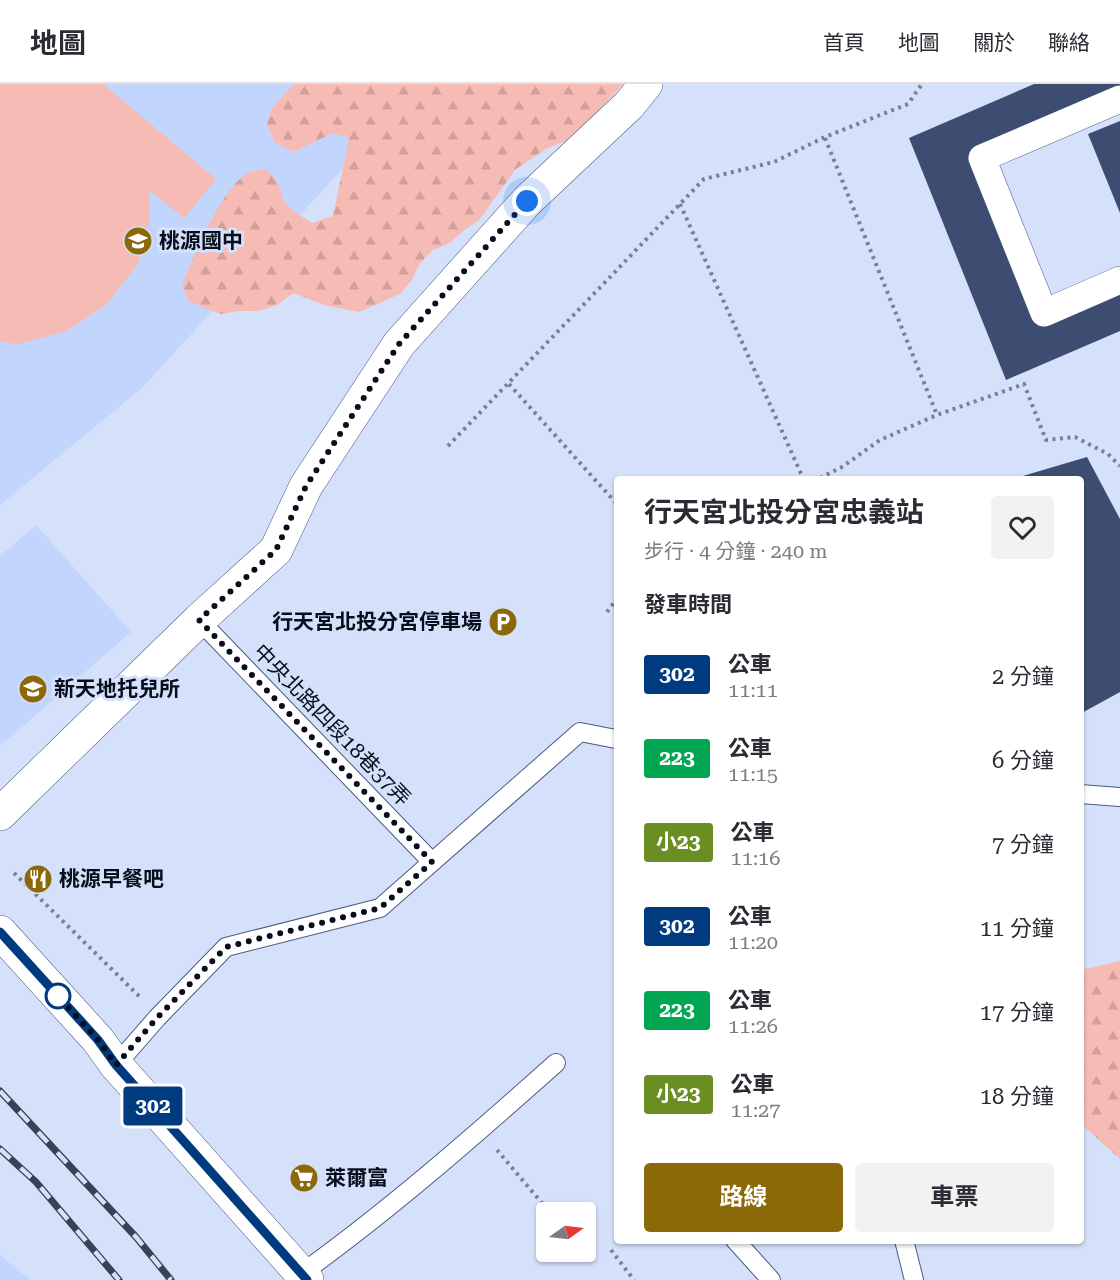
<!DOCTYPE html>
<html lang="zh-TW">
<head>
<meta charset="utf-8">
<style>
	:root { --surface:#fff; --page:#f2f2f3; --text:#2b2b33; --muted:#7c7c81; --line:#e1e1e2; --accent:#8b6908 }
	body { margin:0; font-family:"Roboto Serif","Noto Sans TC",serif; background:var(--page); color:var(--text); height:100vh; display:flex; flex-direction:column; font-size:22px; white-space:nowrap }
	* { box-sizing:border-box; margin:0 }
	p { font-size:20px; color:var(--muted) }
	.icon { flex:none; width:33px; height:33px; fill:none; stroke:currentColor; stroke-width:2; stroke-linecap:round; stroke-linejoin:round }
	.map { position:relative; flex:1; overflow:hidden }
	.sheet { position:absolute; left:614px; top:392px; width:470px; height:768px; display:flex; flex-direction:column; background:var(--surface); border-radius:6px; box-shadow:0 2px 4px #0004 }
	.sheet>* { flex:none }
	.badge { padding:0 12px; border-radius:4px; font-size:21px; line-height:39px }
	.needle { width:39px; rotate:76deg }
	.buttons { position:absolute; left:536px; top:1118px; display:grid; gap:12px }
	.buttons a { display:grid; place-items:center; width:60px; height:60px; border-radius:6px; background:var(--surface); box-shadow:0 2px 4px #0004; font-size:30px }
	.you { position:absolute; width:30px; height:30px; margin:-15px; border:4px solid #fff; border-radius:50%; background:#1a73e8; box-shadow:0 0 0 9px #1a73e833 }
	.map>.badge { position:absolute; translate:-50% -50%; box-shadow:0 0 0 3px #fff }
	h2 { padding:0 30px; font-size:22px; line-height:54px }
	.round { display:grid; place-items:center; flex:none; width:63px; height:63px; border-radius:6px; background:var(--page) }
	.head { display:flex; align-items:center; justify-content:space-between; height:102px; padding:0 30px }
	h1 { font-size:28px; font-weight:700; line-height:45px }
	.action { display:flex; gap:12px; margin-top:auto; padding:12px 30px }
	.action a { flex:1; height:69px; border-radius:6px; background:var(--accent); color:#fff; font-size:24px; font-weight:700; line-height:69px; text-align:center }
	.action a+a { background:var(--page); color:var(--text) }
	ul { padding:0; list-style:none }
	li { display:flex; align-items:center; gap:18px; height:84px; padding:0 30px }
	li div { flex:1 }
	li b { display:block; font-size:22px }
	li em { font-style:normal }
	li .badge { min-width:66px; font-weight:700; text-align:center }
	header { display:flex; align-items:center; gap:36px; box-sizing:border-box; height:84px; padding:0 30px; background:var(--surface); border-bottom:2px solid var(--line) }
	header strong { font-size:28px }
	nav { display:flex; gap:33px; margin-inline-start:auto; font-size:21px }
	.map>svg:first-child { display:block }
	.built { fill:#c2d5fd }
	.forest { fill:url(#forest-firs) }
	.pitch { fill:#f7bbb5 }
	.building { fill:#3d4d71 }
	.lines { fill:none; stroke-linecap:round; stroke-linejoin:round }
	.service-casing { stroke:#4a5b80; stroke-width:20 }
	.pedestrian-casing { stroke:#4a5b80; stroke-width:28 }
	.minor-casing { stroke:#4a5b80; stroke-width:34 }
	.tertiary-casing { stroke:#4a5b80; stroke-width:34 }
	.path { stroke:#778195; stroke-width:4; stroke-dasharray:3 4.5; stroke-linecap:butt }
	.service { stroke:#fff; stroke-width:18 }
	.pedestrian { stroke:#fff; stroke-width:27 }
	.minor { stroke:#fff; stroke-width:33 }
	.tertiary { stroke:#fff; stroke-width:33 }
	.rail-casing { stroke:#394152; stroke-width:7 }
	.rail { stroke:#d5e1fb; stroke-width:4.5; stroke-dasharray:14; stroke-linecap:butt }
	.line-casing { stroke:#fff; stroke-width:14 }
	.line { stroke:#003b80; stroke-width:9 }
	.walk { stroke:#070d1b; stroke-width:6; stroke-dasharray:0 10.8 }
	.stop-dot { fill:#fff; stroke:#003b80; stroke-width:3 }
	.labels { text-anchor:middle; stroke-width:6; stroke-linejoin:round; paint-order:stroke }
	.poi-label { font-size:21px; font-weight:bold; fill:#070d1b; stroke:#d5e1fb; text-anchor:start }
	.street-label { font-size:21px; fill:#070d1b; stroke:#d5e1fb }
</style>
</head>
<body>
<header>
<strong>地圖</strong>
<nav><a>首頁</a><a>地圖</a><a>關於</a><a>聯絡</a></nav>
</header>
<div class="map">
<svg width="1120" height="1196" viewBox="0 0 1120 1196">
	<defs>
		<pattern id="forest-firs" width="22" height="20" patternUnits="userSpaceOnUse" patternTransform="scale(1.5)"><rect width="22" height="20" fill="#f7bbb5"/><path d="M5 1l3.5 6h-7zM16 11l3.5 6h-7z" fill="#d2a09b"/></pattern>
	</defs>
	<rect width="100%" height="100%" fill="#d5e1fb"/>
	<!-- built -->
	<g class="built">
		<polygon points="0,0 420,0 142,304 0,421"/>
		<polygon points="36,441 131,548 0,662 0,472"/>
		<polygon points="0,1171 30,1196 0,1196"/>
	</g>
	<!-- forest -->
	<g class="forest">
		<path d="M 294,0 L 623,0 L 580,47 L 564,58 L 546,65 L 516,85 L 479,136 L 463,147 L 450,159 L 433,166 L 420,179 L 412,196 L 400,210 L 359,228 L 324,221 L 293,209 L 277,221 L 259,227 L 240,227 L 220,230 L 188,217 L 182,201 C 193,173 222,103 248,89 C 253,86 261,86 267,85 L 278,99 L 284,118 L 298,130 L 312,139 L 333,132 L 349,54 L 333,49 L 293,68 L 275,58 L 267,41 L 271,25 Z"/>
		<polygon points="1120,877 1120,1075 1080,1039 1080,886"/>
	</g>
	<!-- pitch -->
	<polygon class="pitch" points="0,0 103,0 216,95 184,134 150,107 150,135 138,180 107,220 67,247 18,260 0,258"/>
	<!-- building -->
	<g class="building">
		<polygon points="1034,0 1120,0 1120,15 982,74 1044,229 1120,196 1120,247 1006,296 909,54"/>
		<polygon points="1120,37 1120,129 1088,50"/>
		<polygon points="1087,373 1120,435 1120,608 1080,630 1080,394 1016,394"/>
	</g>
	<g class="lines">
		<!-- service casing -->
		<g class="service-casing">
			<g id="service">
				<polyline points="199,536 432,778"/>
				<polyline points="1080,710 1120,713"/>
				<polyline points="116,981 157,934 226,863 380,824 580,648 616,655"/>
				<polyline points="735,1156 771,1196"/>
				<polyline points="904,1156 914,1196"/>
				<path d="M 302,1189 C 391,1125 474,1052 556,979"/>
			</g>
		</g>
		<!-- pedestrian casing -->
		<g class="pedestrian-casing">
			<polyline id="pedestrian" points="1120,15 982,74 1044,229 1120,196"/>
		</g>
		<!-- minor casing -->
		<g class="minor-casing">
			<polyline id="minor" points="0,730 199,536 276,466 306,402 399,260 527,117 629,21 646,0"/>
		</g>
		<!-- tertiary casing -->
		<g class="tertiary-casing">
			<polyline id="tertiary" points="0,848 98,956 116,981 307,1196"/>
		</g>
		<!-- path -->
		<g class="path">
			<polyline points="825,54 937,331"/>
			<polyline points="680,120 803,394"/>
			<polyline points="509,300 616,419"/>
			<polyline points="448,362 704,95 774,78 825,53 908,20 922,0"/>
			<polyline points="820,394 842,383 880,356 937,331 1024,300 1046,356 1075,353 1108,370 1120,382"/>
			<polyline points="607,528 616,516"/>
			<polyline points="14,789 140,913"/>
			<polyline points="497,1066 547,1125"/>
			<polyline points="611,1166 634,1196"/>
		</g>
		<!-- service -->
		<use href="#service" class="service"/>
		<!-- pedestrian -->
		<use href="#pedestrian" class="pedestrian"/>
		<!-- minor -->
		<use href="#minor" class="minor"/>
		<!-- tertiary -->
		<use href="#tertiary" class="tertiary"/>
		<!-- rail casing -->
		<g class="rail-casing">
			<g id="rail">
				<polyline points="0,1007 136,1153 171,1196"/>
				<polyline points="0,1065 36,1098 119,1196"/>
			</g>
		</g>
		<!-- rail -->
		<use href="#rail" class="rail"/>
	</g>
	<g class="lines">
		<!-- line casing -->
		<g class="line-casing">
			<polyline id="line" points="0,848 98,956 116,981 307,1196"/>
		</g>
		<!-- line -->
		<use href="#line" class="line"/>
		<!-- walk -->
		<polyline class="walk" points="58,912 56,910 98,956 116,981 157,934 226,863 380,824 432,778 199,536 276,466 306,402 399,260 527,117"/>
	</g>
	<!-- icons -->
	<defs>
		<g id="school-disc" transform="scale(1.5)"><circle r="9.5" fill="#8b6908" stroke="#d5e1fb"/><path d="M0-5L7-2L0 1L-7-2ZM-4 1L0 2.5L4 1V4Q0 6-4 4Z" fill="#fff"/></g>
		<g id="parking-disc" transform="scale(1.5)"><circle r="9.5" fill="#8b6908" stroke="#d5e1fb"/><path d="M-3.5-5.5H1a3.5 3.5 0 0 1 0 7H-1V5.5H-3.5ZM-1-3.4V-.6H.8a1.4 1.4 0 0 0 0-2.8Z" fill="#fff"/></g>
		<g id="restaurant-disc" transform="scale(1.5)"><circle r="9.5" fill="#8b6908" stroke="#d5e1fb"/><path d="M-5-6h1v4h1v-4h1v4h1v-4h1v5L-1.5 .5V6h-2V.5L-5-1ZM5-6V6H3V1.5H1.5Q1.5-4 5-6Z" fill="#fff"/></g>
		<g id="supermarket-disc" transform="scale(1.5)"><circle r="9.5" fill="#8b6908" stroke="#d5e1fb"/><path d="M-6-5.5h2.5l.6 2H6L4.5 2H-2.5L-4.4-4H-6ZM-1.5 3.2a1.3 1.3 0 1 0 .1 0ZM3 3.2a1.3 1.3 0 1 0 .1 0Z" fill="#fff"/></g>
	</defs>
	<g fill-rule="evenodd">
		<use href="#school-disc" x="138" y="157"/>
		<use href="#parking-disc" x="503" y="538"/>
		<use href="#school-disc" x="33" y="605"/>
		<use href="#restaurant-disc" x="38" y="795"/>
		<use href="#supermarket-disc" x="304" y="1094"/>
	</g>
	<!-- markers -->
	<circle class="stop-dot" cx="58" cy="912" r="12"/>
	<g class="labels">
		<!-- poi labels -->
		<g class="poi-label">
			<text x="159" y="164">桃源國中</text>
			<text x="482" y="545" text-anchor="end">行天宮北投分宮停車場</text>
			<text x="54" y="612">新天地托兒所</text>
			<text x="59" y="802">桃源早餐吧</text>
			<text x="325" y="1101">萊爾富</text>
		</g>
		<!-- street labels -->
		<g class="street-label">
			<text transform="translate(332 641) rotate(46)" y="7">中央北路四段18巷37弄</text>
		</g>
	</g>
</svg>
<div class="buttons">
<a><svg class="needle" viewBox="-14 -14 28 28"><path d="M0-13l5 13h-10z" fill="#e53935"/><path d="M0 13l5-13h-10z" fill="#7c7c81"/></svg></a>
</div>
<div class="you" style="left:527px;top:117px"></div>
<b class="badge" style="left:153px;top:1022px;background:#003b80;color:#fff">302</b>
<section class="sheet">
<div class="head"><div><h1>行天宮北投分宮忠義站</h1><p>步行 · 4 分鐘 · 240 m</p></div><a class="round"><svg class="icon" aria-label="heart" viewBox="0 0 24 24"><path d="M12 20l-8-8c-3-5 5-10 8-4 3-6 11-1 8 4z"/></svg></a></div>
<h2>發車時間</h2>
<ul>
<li><span class="badge" style="background:#003b80;color:#fff">302</span><div><b>公車</b><p>11:11</p></div><em>2 分鐘</em></li>
<li><span class="badge" style="background:#00a651;color:#fff">223</span><div><b>公車</b><p>11:15</p></div><em>6 分鐘</em></li>
<li><span class="badge" style="background:#6b8e23;color:#fff">小23</span><div><b>公車</b><p>11:16</p></div><em>7 分鐘</em></li>
<li><span class="badge" style="background:#003b80;color:#fff">302</span><div><b>公車</b><p>11:20</p></div><em>11 分鐘</em></li>
<li><span class="badge" style="background:#00a651;color:#fff">223</span><div><b>公車</b><p>11:26</p></div><em>17 分鐘</em></li>
<li><span class="badge" style="background:#6b8e23;color:#fff">小23</span><div><b>公車</b><p>11:27</p></div><em>18 分鐘</em></li>
</ul>
<div class="action"><a>路線</a><a>車票</a></div>
</section>
</div>
</body>
</html>
